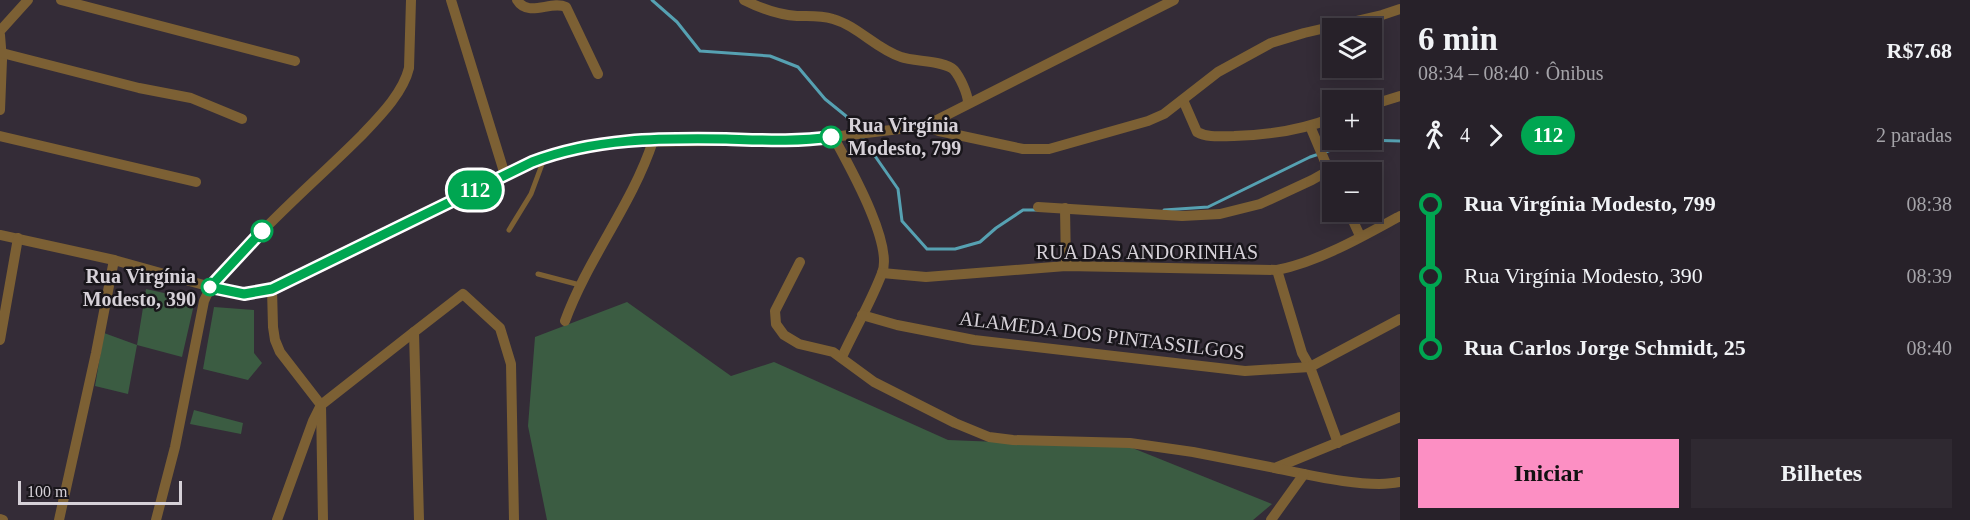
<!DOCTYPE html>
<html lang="pt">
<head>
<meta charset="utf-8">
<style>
	:root { --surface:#272129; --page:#2f2931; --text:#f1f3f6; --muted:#a4a3a8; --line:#433e46; --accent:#fc8fc3 }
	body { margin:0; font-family:Georgia,serif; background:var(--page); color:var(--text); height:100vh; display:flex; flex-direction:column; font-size:22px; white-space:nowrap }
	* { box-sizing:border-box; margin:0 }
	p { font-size:20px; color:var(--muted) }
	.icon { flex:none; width:33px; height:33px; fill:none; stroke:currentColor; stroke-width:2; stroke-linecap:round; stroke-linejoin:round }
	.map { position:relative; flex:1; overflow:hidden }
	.sheet { display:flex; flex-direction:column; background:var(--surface); width:570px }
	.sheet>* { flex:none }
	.badge { padding:0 12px; border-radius:20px; font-size:21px; line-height:39px }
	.buttons { position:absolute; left:1322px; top:18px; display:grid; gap:12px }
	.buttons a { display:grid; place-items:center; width:60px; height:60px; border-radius:0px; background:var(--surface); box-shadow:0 3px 15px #0003,0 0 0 2px var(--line); font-size:30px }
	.scale { position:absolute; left:18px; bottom:15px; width:164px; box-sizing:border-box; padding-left:6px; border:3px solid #d6d1d8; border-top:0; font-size:16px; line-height:21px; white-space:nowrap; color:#d6d1d8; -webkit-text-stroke:4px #19161b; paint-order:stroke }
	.map>.badge { position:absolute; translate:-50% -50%; box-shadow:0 0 0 3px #fff }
	.legs { display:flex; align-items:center; gap:9px; height:66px; padding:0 18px; font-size:20px }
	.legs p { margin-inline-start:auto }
	.overview { display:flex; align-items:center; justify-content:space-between; height:102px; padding:0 18px }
	h1 { font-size:33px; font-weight:700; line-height:45px }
	.action { display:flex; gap:12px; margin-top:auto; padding:12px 18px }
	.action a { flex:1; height:69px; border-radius:0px; background:var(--accent); color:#111; font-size:24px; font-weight:700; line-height:69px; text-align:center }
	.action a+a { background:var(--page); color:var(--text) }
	ul { padding:0 18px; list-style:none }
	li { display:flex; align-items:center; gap:21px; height:72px; font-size:22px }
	li i { display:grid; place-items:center; width:9px; height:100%; margin:0 8px; background:currentColor }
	li i::after { content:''; width:15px; height:15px; margin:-8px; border:4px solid; border-radius:50%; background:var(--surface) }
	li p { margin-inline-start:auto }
	li:first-child i { background:linear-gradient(#0000 50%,currentColor 0) }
	li:last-child i { background:linear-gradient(currentColor 50%,#0000 0) }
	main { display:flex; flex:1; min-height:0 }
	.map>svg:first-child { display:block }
	.green { fill:#3b5c42 }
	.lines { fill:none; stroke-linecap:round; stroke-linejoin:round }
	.stream { stroke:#56a1b2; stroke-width:3 }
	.service { stroke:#7c6034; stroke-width:5 }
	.minor { stroke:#7c6034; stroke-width:10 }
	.line-1-casing { stroke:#fff; stroke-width:14 }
	.line-1 { stroke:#00a651; stroke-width:9 }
	.stop-1-dot { fill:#fff; stroke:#00a651; stroke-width:3 }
	.labels { text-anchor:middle; stroke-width:5; stroke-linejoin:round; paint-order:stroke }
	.stop-label { font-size:20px; font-weight:bold; fill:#d6d1d8; stroke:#19161b; text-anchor:start }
	.street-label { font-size:20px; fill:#d6d1d8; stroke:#19161b }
</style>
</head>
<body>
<main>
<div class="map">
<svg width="1400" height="520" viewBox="0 0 1400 520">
	<rect width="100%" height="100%" fill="#342c37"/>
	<!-- green -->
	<g class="green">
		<polygon points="146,289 195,300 182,357 137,345 128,394 95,386 104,333 137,345"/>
		<polygon points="627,302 731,376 774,362 948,440 1130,447 1272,504 1253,520 547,520 528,426 535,337"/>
		<polygon points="214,307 254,310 254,353 262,363 248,380 203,369"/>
		<polygon points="194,410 243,423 241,434 190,424"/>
	</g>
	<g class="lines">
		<!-- stream -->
		<g class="stream">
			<polyline points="652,0 677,22 700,51 770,56 798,67 825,99 846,116 857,131"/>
			<polyline points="861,136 898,189 902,221 927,249 955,249 980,242 996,228 1023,210 1038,210"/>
			<polyline points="1364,140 1400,141"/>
			<polyline points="1164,210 1208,207 1310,157 1361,140"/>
		</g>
		<!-- service -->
		<g class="service">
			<polyline points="509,230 531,194 544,159"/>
			<polyline points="538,274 580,285"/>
		</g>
		<!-- minor -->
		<g class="minor">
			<polyline points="61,0 295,61"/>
			<polyline points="451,0 505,175"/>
			<path d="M 517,0 C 528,18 551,0 566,7 L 598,74"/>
			<path d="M 744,0 C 760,8 779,15 797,16 C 810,16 820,15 833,19 C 858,26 876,49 901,57 C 914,62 944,60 954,70 C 960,77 968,94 968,103"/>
			<polyline points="0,31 28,0"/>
			<polyline points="0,35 2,60 0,110"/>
			<polyline points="2,53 139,88 191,98 242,119"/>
			<path d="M 1183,100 L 1197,132 C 1208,138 1221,136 1234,136 C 1268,135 1300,131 1332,118"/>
			<polyline points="1371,105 1400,96"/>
			<polyline points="925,126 939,131 1023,149 1049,149 1148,121 1164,114 1218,72 1271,43 1304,33 1382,15 1400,9"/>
			<polyline points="1310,126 1332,178"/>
			<polyline points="0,136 196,182"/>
			<path d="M 833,136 C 848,164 894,244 882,273 C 871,302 855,329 842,357"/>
			<polyline points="1038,207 1182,216 1220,214 1260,204 1312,180 1328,171"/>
			<polyline points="1065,208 1066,266"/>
			<polyline points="1349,212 1360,236"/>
			<polyline points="0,235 114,260 229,292 244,294 259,292 284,284 347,251 532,162 575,148 612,142 807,140 925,126 1174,0"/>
			<polyline points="800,262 775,311 776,324 784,335 799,344 833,352 874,382 955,423 989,437 1013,440 1130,443 1193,452 1275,468 1400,417"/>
			<polyline points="1277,270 1302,353 1310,367 1338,443"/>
			<path d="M 882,273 L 926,277 L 1066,266 L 1277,270 C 1318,262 1364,236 1400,216"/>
			<polyline points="272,289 273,327 275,340 280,352 321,405 323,520"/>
			<polyline points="862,315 897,325 974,340 1245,371 1310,367 1400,319"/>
			<path d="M 565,321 C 588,258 632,205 653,141"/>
			<polyline points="0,340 18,238"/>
			<path d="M 1275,468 C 1308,475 1368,489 1400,482"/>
			<polyline points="0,519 3,520"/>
			<polyline points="59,520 96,353 114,260"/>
			<path d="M 156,520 L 175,447 L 204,301 C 211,284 224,272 237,258 C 276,214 321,176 362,135 C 380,116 403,93 409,68 L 411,0"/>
			<polyline points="277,520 313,421 321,405 414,332"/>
			<polyline points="419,520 414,332 463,294 500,328 511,364 514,520"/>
			<polyline points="1271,520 1304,474"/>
		</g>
	</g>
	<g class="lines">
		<!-- line-1 casing -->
		<g class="line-1-casing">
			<path id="line-1" d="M 262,231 L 210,287 L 244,294 L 272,289 L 532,162 C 594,138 661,138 726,139 C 761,140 797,142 831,137"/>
		</g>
		<!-- line-1 -->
		<use href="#line-1" class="line-1"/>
	</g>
	<!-- markers -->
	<g class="stop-1-dot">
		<circle cx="831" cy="137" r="10"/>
		<circle cx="262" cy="231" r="10"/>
		<circle cx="210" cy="287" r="8"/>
	</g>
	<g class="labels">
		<!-- stop labels -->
		<g class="stop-label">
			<text x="848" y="132">Rua Virgínia<tspan x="848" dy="23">Modesto, 799</tspan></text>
			<text x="196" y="283" text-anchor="end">Rua Virgínia<tspan x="196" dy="23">Modesto, 390</tspan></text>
		</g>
		<!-- street labels -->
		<g class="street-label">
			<text x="1147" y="259">RUA DAS ANDORINHAS</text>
			<text transform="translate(1102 335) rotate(7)" y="7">ALAMEDA DOS PINTASSILGOS</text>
		</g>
	</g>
</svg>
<div class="buttons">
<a><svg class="icon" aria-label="layers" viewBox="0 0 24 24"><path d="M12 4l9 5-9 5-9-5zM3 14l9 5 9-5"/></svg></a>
<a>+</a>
<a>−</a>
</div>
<div class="scale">100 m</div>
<b class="badge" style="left:475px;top:190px;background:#00a651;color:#fff">112</b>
</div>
<section class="sheet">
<div class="overview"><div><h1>6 min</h1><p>08:34 – 08:40 · Ônibus</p></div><b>R$7.68</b></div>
<div class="legs"><svg class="icon" aria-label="walk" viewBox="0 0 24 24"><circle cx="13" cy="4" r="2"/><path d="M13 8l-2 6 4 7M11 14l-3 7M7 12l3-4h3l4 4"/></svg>4<svg class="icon" aria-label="forward" viewBox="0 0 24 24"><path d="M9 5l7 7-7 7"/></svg><b class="badge" style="background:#00a651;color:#fff">112</b><p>2 paradas</p></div>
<ul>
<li><i style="color:#00a651"></i><b>Rua Virgínia Modesto, 799</b><p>08:38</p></li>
<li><i style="color:#00a651"></i><span>Rua Virgínia Modesto, 390</span><p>08:39</p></li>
<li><i style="color:#00a651"></i><b>Rua Carlos Jorge Schmidt, 25</b><p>08:40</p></li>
</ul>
<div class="action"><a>Iniciar</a><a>Bilhetes</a></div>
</section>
</main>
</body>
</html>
